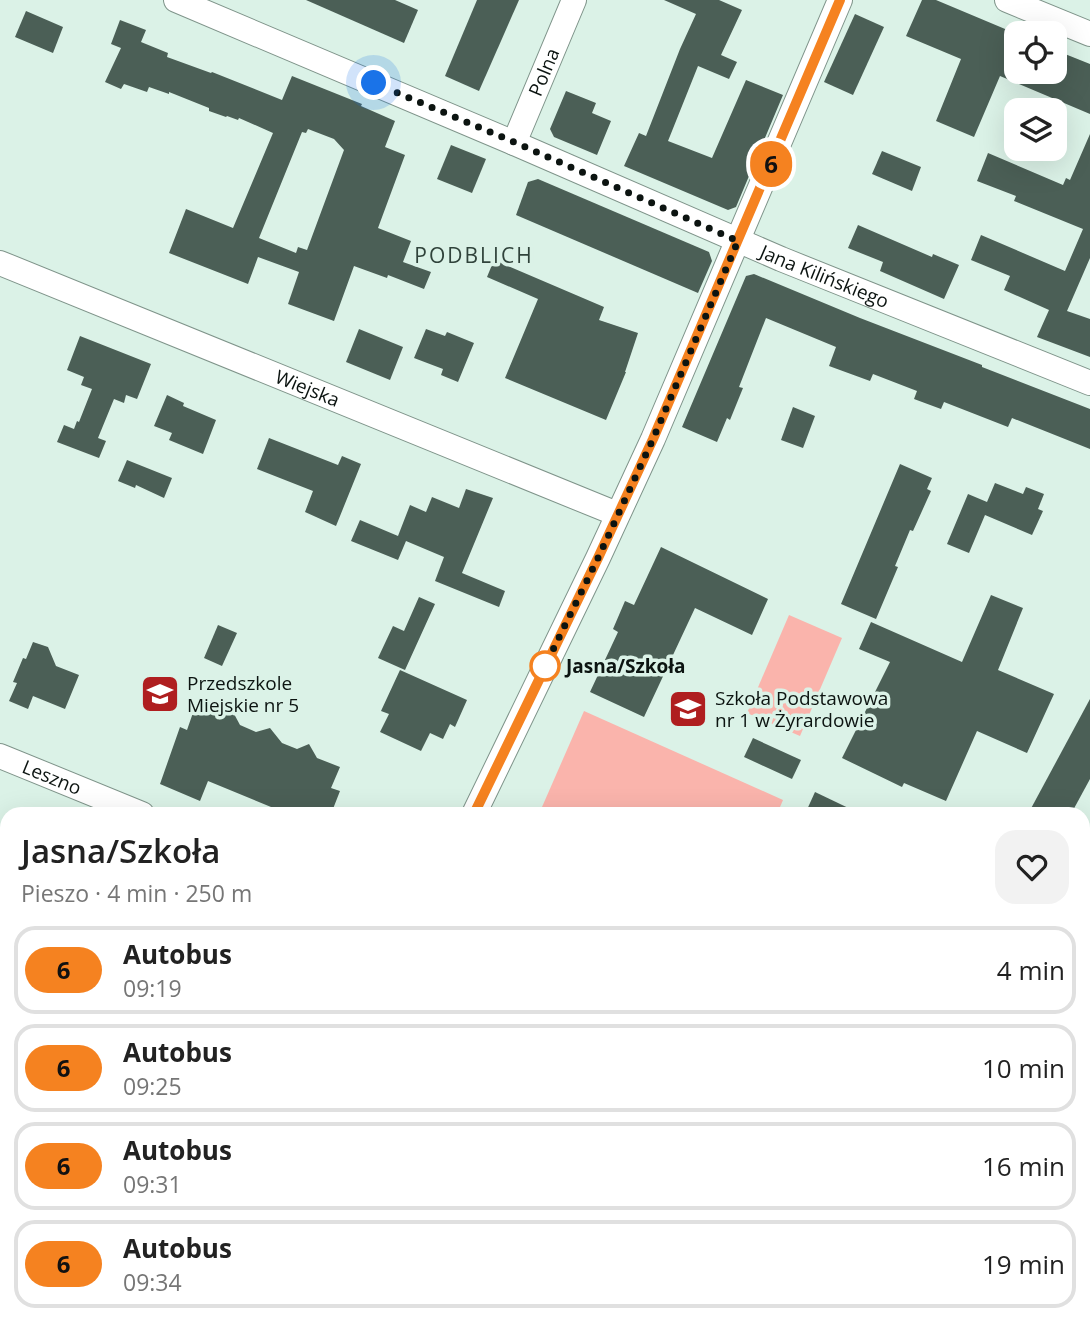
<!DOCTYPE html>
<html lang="pl">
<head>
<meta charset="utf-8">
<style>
	:root { --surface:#fff; --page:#f2f2f2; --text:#222; --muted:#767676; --line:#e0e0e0 }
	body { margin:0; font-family:"Open Sans",sans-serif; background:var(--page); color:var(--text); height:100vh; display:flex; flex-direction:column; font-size:26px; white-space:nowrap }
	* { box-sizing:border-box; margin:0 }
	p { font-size:23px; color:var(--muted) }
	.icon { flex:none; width:38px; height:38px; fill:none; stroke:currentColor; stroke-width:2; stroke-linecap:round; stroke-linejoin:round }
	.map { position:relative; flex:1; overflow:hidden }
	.details { position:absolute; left:0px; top:807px; width:1090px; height:527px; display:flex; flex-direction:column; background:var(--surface); border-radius:21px 21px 0 0; box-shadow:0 7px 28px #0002 }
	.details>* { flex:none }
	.badge { padding:0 14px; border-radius:23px; font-size:24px; line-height:46px }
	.controls { position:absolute; left:1004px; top:21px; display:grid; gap:14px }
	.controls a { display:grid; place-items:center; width:63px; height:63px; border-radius:14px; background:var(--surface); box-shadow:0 7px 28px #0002; font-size:35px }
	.you { position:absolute; width:35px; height:35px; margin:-18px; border:5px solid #fff; border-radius:50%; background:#1a73e8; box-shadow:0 0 0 10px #1a73e833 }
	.map>.badge { position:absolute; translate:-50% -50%; box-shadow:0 0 0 4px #fff }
	.round { display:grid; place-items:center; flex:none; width:74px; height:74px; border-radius:21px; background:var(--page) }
	.headline { display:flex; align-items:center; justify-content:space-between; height:119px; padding:0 21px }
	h1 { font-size:33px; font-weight:600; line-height:52px }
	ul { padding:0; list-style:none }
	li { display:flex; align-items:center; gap:21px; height:88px; margin:0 14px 10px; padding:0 7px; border:4px solid var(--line); border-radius:21px }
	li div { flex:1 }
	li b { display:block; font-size:26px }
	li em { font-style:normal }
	li .badge { min-width:77px; font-weight:700; text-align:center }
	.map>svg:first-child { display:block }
	.green { fill:#fab4ac }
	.building { fill:#4b5f56; fill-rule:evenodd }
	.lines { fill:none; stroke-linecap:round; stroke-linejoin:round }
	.minor-casing { stroke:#7f948a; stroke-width:26 }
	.minor { stroke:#fff; stroke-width:24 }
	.line-casing { stroke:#fff; stroke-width:16 }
	.line { stroke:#f58220; stroke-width:10 }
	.walk { stroke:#0c1411; stroke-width:7; stroke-dasharray:0 12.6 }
	.stop-dot { fill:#fff; stroke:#f58220; stroke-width:3.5 }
	.labels { text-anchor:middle; stroke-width:7; stroke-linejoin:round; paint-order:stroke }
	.street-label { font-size:19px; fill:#0c1411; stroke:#dbf2e7 }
	.stop-label { font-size:19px; font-weight:bold; fill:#0c1411; stroke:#dbf2e7; text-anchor:start }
	.poi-label { font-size:19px; fill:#0c1411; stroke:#dbf2e7; text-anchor:start }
	.neighbourhood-label { font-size:21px; letter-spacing:2px; fill:#30433b; stroke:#dbf2e7 }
</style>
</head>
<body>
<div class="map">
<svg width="1090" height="1333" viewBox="0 0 1090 1333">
	<rect width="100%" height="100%" fill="#dbf2e7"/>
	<!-- green -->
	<g class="green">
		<polygon points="789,615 842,638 800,736 747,713"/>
		<polygon points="584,711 783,800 777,814 556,814 542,807"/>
	</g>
	<!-- building -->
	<g class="building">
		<polygon points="306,0 395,0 418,10 404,43"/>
		<polygon points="477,0 519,0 479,91 445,76"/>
		<polygon points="664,0 719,0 742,10 721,55 737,62 729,79 698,66 668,141 712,158 746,80 783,95 736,207 728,210 624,166 639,133 646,136 680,49 696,14"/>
		<polygon points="922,0 936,0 1017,34 1017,72 1055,72 1055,50 1090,64 1090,114 1000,76 974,137 936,121 961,59 906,36"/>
		<polygon points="26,11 63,27 53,53 15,37"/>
		<polygon points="855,14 884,27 853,95 824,82"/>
		<path d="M 120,20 L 146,30 L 141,42 L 168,53 L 167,57 L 211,73 L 212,72 L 282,100 L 292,76 L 362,104 L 361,106 L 395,121 L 385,147 L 405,155 L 378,228 L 411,241 L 403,262 L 431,272 L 424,289 L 388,275 L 387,278 L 354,266 L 334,321 L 288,304 L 299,272 L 258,257 L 248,284 L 169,253 L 186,209 L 233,228 L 273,133 L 239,118 L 238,120 L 227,116 L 226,117 L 209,111 L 209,108 L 169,92 L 169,94 L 149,87 L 147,92 L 124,84 L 121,89 L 105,82 L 121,48 L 111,44 ZM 308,129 L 334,139 L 344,150 L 307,250 L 298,247 L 296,253 L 259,238 L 302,132 L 306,133 Z"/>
		<polygon points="566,91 596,103 592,113 611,121 597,155 554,137 550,129"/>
		<polygon points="1090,134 1090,258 1067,311 1090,319 1090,357 1037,337 1049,310 1004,290 1010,276 971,260 981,235 1065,271 1083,229 1014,201 1016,196 977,181 988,153 1063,185 1066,178 1070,180"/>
		<polygon points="451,145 486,159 472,193 437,179"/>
		<polygon points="882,151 921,167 912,191 872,174"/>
		<polygon points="538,179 709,252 712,261 698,293 516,215 528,182"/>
		<polygon points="858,225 932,257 933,254 959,265 944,299 880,271 883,262 848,248"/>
		<polygon points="494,260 604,307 599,320 638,333 625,372 626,372 606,420 505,378 538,299 487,277"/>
		<polygon points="754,274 860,318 982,365 982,367 1090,409 1090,449 1012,418 1008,427 944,402 941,409 914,399 917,391 873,374 870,381 829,366 836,347 766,318 739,387 743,388 730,420 727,418 717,442 682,427 746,276"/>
		<polygon points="359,329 403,347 390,380 346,362"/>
		<polygon points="426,329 445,336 447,332 474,343 458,382 441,375 443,369 414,358"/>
		<polygon points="80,336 151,364 137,399 126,395 124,403 114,399 98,438 106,441 99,458 57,442 64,425 74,429 77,421 79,422 92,389 81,385 84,377 67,370"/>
		<polygon points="167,395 184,403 183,406 216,420 203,454 169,440 172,433 154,426"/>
		<polygon points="793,407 815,416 803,448 781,440"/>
		<polygon points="269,438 338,465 342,456 361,464 336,526 305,512 313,491 257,469"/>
		<polygon points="127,460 172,478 164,498 136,485 135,488 118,481"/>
		<polygon points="900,464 932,478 927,489 931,491 913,531 910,530 895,566 898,567 876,619 841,604"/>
		<polygon points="995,483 1023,494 1026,487 1044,494 1038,509 1043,511 1032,535 985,515 969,553 947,544 968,494 987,502"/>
		<polygon points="466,489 493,498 462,573 505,591 499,607 435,581 444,557 406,541 398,560 351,541 360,520 398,536 410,505 426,512 432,497 459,508"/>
		<polygon points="661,547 768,599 752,635 695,608 644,717 590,692 618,632 613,629 625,601 634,605"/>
		<polygon points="991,595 1023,608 998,670 1054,694 1027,753 977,731 946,801 904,783 902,787 842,758 890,662 859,649 871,622 962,662"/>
		<polygon points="419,597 435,604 405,670 378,658 393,626 404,631"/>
		<polygon points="218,625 237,633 222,666 204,658"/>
		<polygon points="33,642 48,647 56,666 79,675 65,709 33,696 28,709 9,701 17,683 13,682 23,658 26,659"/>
		<polygon points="400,670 467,700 455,727 450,724 443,739 430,733 421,751 380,732 389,714 381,711"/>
		<polygon points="1090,699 1090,779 1071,814 1028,814"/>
		<polygon points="195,707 219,717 233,712 240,725 256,732 270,728 282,743 297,749 309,744 317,758 340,767 331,788 340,791 331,814 288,814 208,781 200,801 160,784 180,727 187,730"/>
		<polygon points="753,738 801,760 792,779 744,757"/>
		<polygon points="815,792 861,814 805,814"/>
	</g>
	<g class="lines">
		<!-- minor casing -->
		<g class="minor-casing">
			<g id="minor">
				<path id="s1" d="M 176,0 L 514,143 L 781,259 L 1090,383"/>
				<polyline points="1007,0 1090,34"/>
				<path id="s2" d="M 514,143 L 574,0"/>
				<path id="s3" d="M 0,263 L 617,514"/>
				<path id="s4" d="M 0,756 L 142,814"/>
				<polyline points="474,814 598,558 653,439 840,0"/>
				<polyline points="1083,890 1090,877"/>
				<polyline points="0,1035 7,1038"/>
				<polyline points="700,1326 715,1333"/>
				<polyline points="824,1333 827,1326"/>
			</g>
		</g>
		<!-- minor -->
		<use href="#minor" class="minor"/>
	</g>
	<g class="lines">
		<!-- line casing -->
		<g class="line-casing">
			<polyline id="line" points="474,814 598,558 653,439 840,0"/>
		</g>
		<!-- line -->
		<use href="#line" class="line"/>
		<!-- walk -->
		<polyline class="walk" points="374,83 514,142 738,241 653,439 598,558 545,666"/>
	</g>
	<!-- icons -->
	<defs>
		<g id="school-square" transform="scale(2.0125)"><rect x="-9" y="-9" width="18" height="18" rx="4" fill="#af1e1f" stroke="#dbf2e7"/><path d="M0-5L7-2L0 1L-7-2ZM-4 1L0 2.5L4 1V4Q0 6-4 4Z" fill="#fff"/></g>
	</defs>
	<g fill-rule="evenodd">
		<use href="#school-square" x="160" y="694"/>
		<use href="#school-square" x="688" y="709"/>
	</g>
	<!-- markers -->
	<circle class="stop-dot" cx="545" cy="666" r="14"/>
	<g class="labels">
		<!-- street labels -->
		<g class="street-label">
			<text dy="7" stroke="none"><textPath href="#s2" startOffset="77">Polna</textPath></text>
			<text dy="7" stroke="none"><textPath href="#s1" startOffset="705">Jana Kilińskiego</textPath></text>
			<text dy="7" stroke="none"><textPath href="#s3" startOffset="332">Wiejska</textPath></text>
			<text dy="7" stroke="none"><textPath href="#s4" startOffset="56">Leszno</textPath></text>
		</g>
		<!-- stop labels -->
		<g class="stop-label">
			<text x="566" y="673">Jasna/Szkoła</text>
		</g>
		<!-- poi labels -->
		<g class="poi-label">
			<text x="187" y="690">Przedszkole<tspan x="187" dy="22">Miejskie nr 5</tspan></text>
			<text x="715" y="705">Szkoła Podstawowa<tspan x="715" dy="22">nr 1 w Żyrardowie</tspan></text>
		</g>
		<!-- neighbourhood labels -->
		<g class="neighbourhood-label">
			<text x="474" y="263">PODBLICH</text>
		</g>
	</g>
</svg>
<div class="controls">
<a><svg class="icon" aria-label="locate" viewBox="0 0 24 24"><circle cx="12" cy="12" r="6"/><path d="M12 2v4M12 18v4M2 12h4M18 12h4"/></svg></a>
<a><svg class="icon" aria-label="layers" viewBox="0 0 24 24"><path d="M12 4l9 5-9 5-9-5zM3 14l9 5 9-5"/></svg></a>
</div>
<div class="you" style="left:374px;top:83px"></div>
<b class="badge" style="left:771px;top:164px;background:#f58220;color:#111">6</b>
<section class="details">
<div class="headline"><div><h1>Jasna/Szkoła</h1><p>Pieszo · 4 min · 250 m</p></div><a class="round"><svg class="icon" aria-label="heart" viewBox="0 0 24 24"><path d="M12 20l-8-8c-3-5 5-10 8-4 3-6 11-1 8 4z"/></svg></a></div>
<ul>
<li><span class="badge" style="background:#f58220;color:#111">6</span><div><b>Autobus</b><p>09:19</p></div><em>4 min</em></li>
<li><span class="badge" style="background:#f58220;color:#111">6</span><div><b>Autobus</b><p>09:25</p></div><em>10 min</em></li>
<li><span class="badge" style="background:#f58220;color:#111">6</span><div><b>Autobus</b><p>09:31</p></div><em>16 min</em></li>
<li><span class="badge" style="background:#f58220;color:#111">6</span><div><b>Autobus</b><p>09:34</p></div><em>19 min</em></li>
</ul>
</section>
</div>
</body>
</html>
